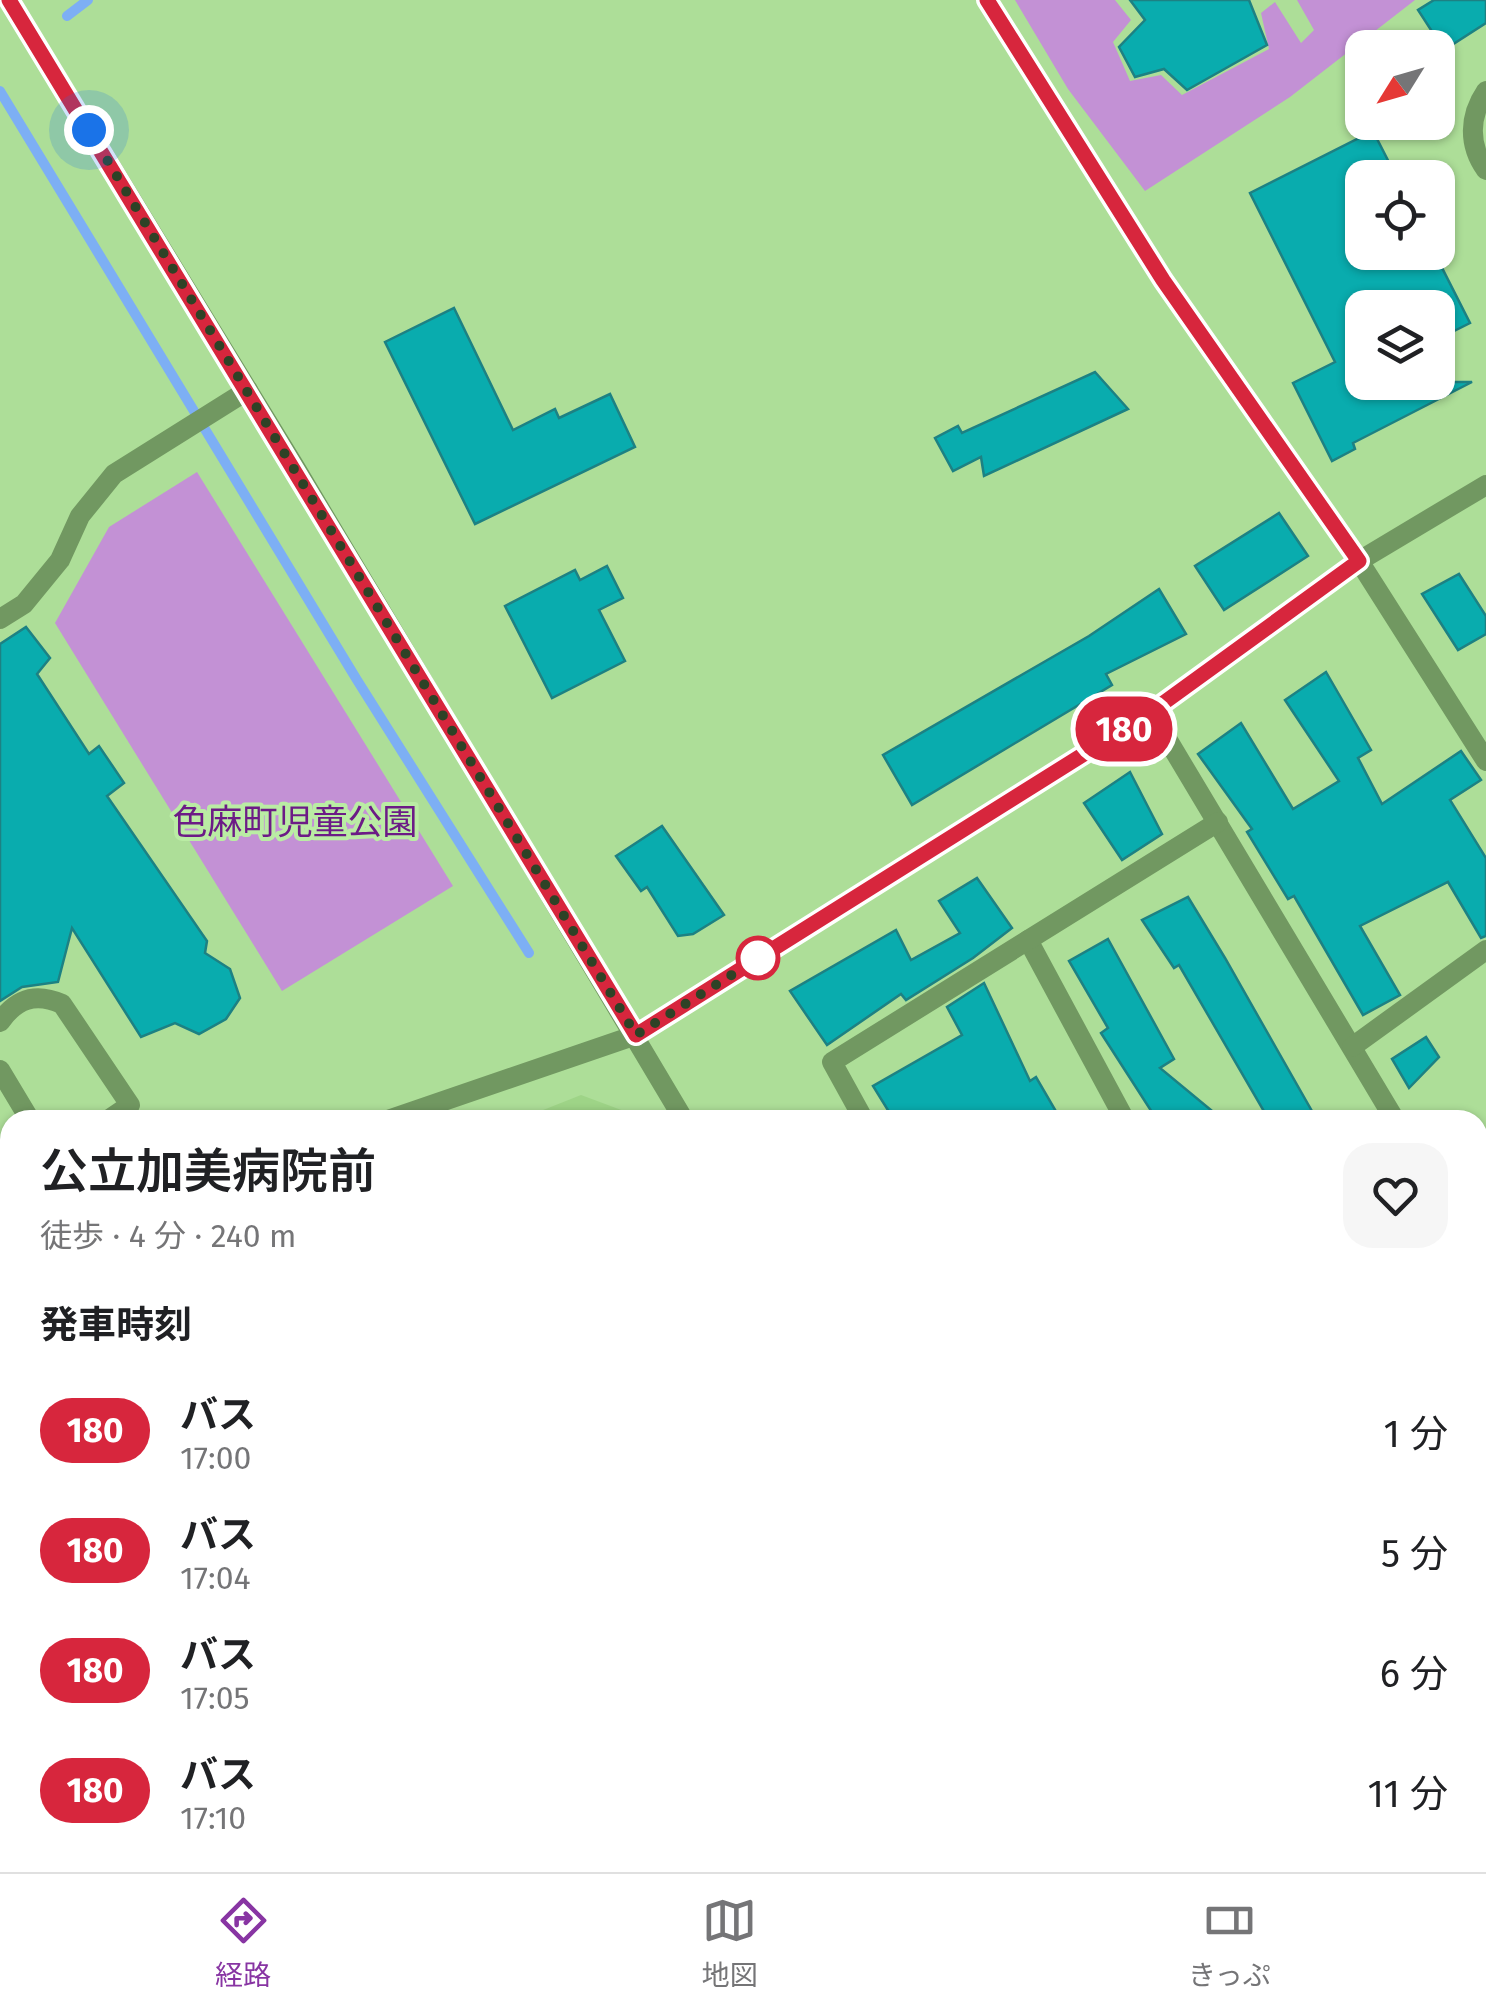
<!DOCTYPE html>
<html lang="ja">
<head>
<meta charset="utf-8">
<style>
	:root { --surface:#fff; --page:#f6f6f6; --text:#202124; --muted:#757577; --line:#e0e0e0; --accent:#8835a3 }
	body { margin:0; font-family:"Fira Sans","Noto Sans JP",sans-serif; background:var(--page); color:var(--text); height:100vh; display:flex; flex-direction:column; font-size:38px; white-space:nowrap }
	* { box-sizing:border-box; margin:0 }
	p { font-size:32px; color:var(--muted) }
	.icon { flex:none; width:55px; height:55px; fill:none; stroke:currentColor; stroke-width:2; stroke-linecap:round; stroke-linejoin:round }
	.map { position:relative; flex:1; overflow:hidden }
	.drawer { position:absolute; left:0px; top:1110px; width:1488px; height:762px; display:flex; flex-direction:column; background:var(--surface); border-radius:30px 30px 0 0; box-shadow:0 2px 8px #0004 }
	.drawer>* { flex:none }
	.badge { padding:0 20px; border-radius:32px; font-size:35px; line-height:65px }
	.needle { width:65px; rotate:233deg }
	.tools { position:absolute; left:1345px; top:30px; display:grid; gap:20px }
	.tools a { display:grid; place-items:center; width:110px; height:110px; border-radius:20px; background:var(--surface); box-shadow:0 2px 8px #0004; font-size:50px }
	.you { position:absolute; width:50px; height:50px; margin:-25px; border:8px solid #fff; border-radius:50%; background:#1a73e8; box-shadow:0 0 0 15px #1a73e833 }
	.map>.badge { position:absolute; translate:-50% -50%; box-shadow:0 0 0 5px #fff }
	h2 { padding:0 40px; font-size:38px; line-height:90px }
	.round { display:grid; place-items:center; flex:none; width:105px; height:105px; border-radius:30px; background:var(--page) }
	.summary { display:flex; align-items:center; justify-content:space-between; height:170px; padding:0 40px }
	h1 { font-size:48px; font-weight:600; line-height:75px }
	ul { padding:0; list-style:none }
	li { display:flex; align-items:center; gap:30px; height:120px; padding:0 40px }
	li div { flex:1 }
	li b { display:block; font-size:38px }
	li em { font-style:normal }
	li .badge { min-width:110px; font-weight:700; text-align:center }
	.dock { display:flex; justify-content:space-around; align-items:center; height:140px; border-top:2px solid var(--line); background:var(--surface); font-size:28px; color:var(--muted) }
	.dock a { display:grid; justify-items:center; gap:5px }
	.dock .current { color:var(--accent) }
	.map>svg:first-child { display:block }
	.built { fill:#9ed487 }
	.green { fill:#c391d5 }
	.lines { fill:none; stroke-linecap:round; stroke-linejoin:round }
	.stream { stroke:#7daff4; stroke-width:10 }
	.building { fill:#09acae; stroke:#1d8183; stroke-width:2.5 }
	.path { stroke:#7a9f6a; stroke-width:6; stroke-dasharray:10 5; stroke-linecap:butt }
	.service { stroke:#719861; stroke-width:20 }
	.minor { stroke:#719861; stroke-width:20 }
	.tertiary { stroke:#719861; stroke-width:20 }
	.line-casing { stroke:#fff; stroke-width:22 }
	.line { stroke:#d7263d; stroke-width:15 }
	.walk { stroke:#2e4226; stroke-width:10; stroke-dasharray:0 18 }
	.stop-dot { fill:#fff; stroke:#d7263d; stroke-width:5 }
	.labels { text-anchor:middle; stroke-width:8; stroke-linejoin:round; paint-order:stroke }
	.park-label { font-size:35px; fill:#6c1b86; stroke:#baeca4 }
</style>
</head>
<body>
<div class="map">
<svg width="1486" height="1872" viewBox="0 0 1486 1872">
	<rect width="100%" height="100%" fill="#adde98"/>
	<!-- built -->
	<g class="built">
		<polygon points="581,1095 632,1114 635,1120 518,1120"/>
		<polygon points="10,1324 10,1740 0,1728 0,1328"/>
		<polygon points="126,1863 828,1863 812,1872 137,1872"/>
	</g>
	<!-- green -->
	<g class="green">
		<polygon points="1015,0 1115,0 1131,20 1113,42 1130,81 1161,75 1182,95 1269,49 1261,13 1275,2 1301,43 1314,30 1297,0 1415,0 1290,97 1145,191 1068,89"/>
		<polygon points="197,472 453,886 282,991 55,623 109,527"/>
		<polygon points="1486,1687 1486,1872 1420,1872 1436,1863 1478,1862 1478,1837 1484,1833 1478,1823 1478,1692"/>
	</g>
	<g class="lines">
		<!-- stream -->
		<g class="stream">
			<polyline points="67,16 88,0"/>
			<polyline points="0,91 357,680 529,953"/>
		</g>
	</g>
	<!-- building -->
	<g class="building">
		<polygon points="1130,0 1249,0 1267,45 1187,90 1164,69 1135,77 1119,47 1145,20"/>
		<polygon points="1434,0 1486,0 1486,23 1444,50 1418,10"/>
		<polygon points="1373,131 1397,178 1362,178 1362,252 1434,252 1470,323 1438,339 1438,308 1362,308 1362,382 1472,382 1353,443 1355,449 1332,461 1293,383 1335,362 1250,193"/>
		<polygon points="454,308 513,430 555,409 559,418 610,394 635,447 475,524 385,342"/>
		<polygon points="1095,372 1128,409 984,476 981,457 953,471 935,438 958,426 962,433"/>
		<polygon points="1279,513 1308,556 1224,610 1195,566"/>
		<polygon points="607,566 623,598 599,610 625,661 552,698 505,606 575,570 580,580"/>
		<polygon points="1459,574 1486,616 1486,634 1458,650 1422,594"/>
		<polygon points="1159,589 1186,634 1106,674 1112,685 912,805 883,755 1089,636"/>
		<polygon points="26,627 50,658 37,674 89,754 99,746 124,783 107,796 207,941 205,953 230,969 240,998 226,1019 199,1034 175,1023 141,1037 72,928 58,982 22,987 0,1001 0,644"/>
		<polygon points="1326,672 1371,750 1358,758 1382,804 1461,751 1481,780 1450,800 1486,858 1486,936 1481,938 1448,882 1360,926 1400,995 1363,1015 1294,896 1288,899 1247,832 1252,829 1198,754 1241,723 1293,809 1339,781 1285,700"/>
		<polygon points="1130,772 1162,834 1122,860 1084,803"/>
		<polygon points="662,826 724,915 693,934 678,936 647,887 641,891 616,856"/>
		<polygon points="977,878 1012,928 973,958 906,1000 901,994 827,1045 790,991 896,930 911,960 960,933 939,901"/>
		<polygon points="1188,897 1225,958 1317,1120 1269,1120 1179,965 1174,968 1142,920"/>
		<polygon points="1108,939 1174,1059 1160,1068 1223,1120 1157,1120 1101,1033 1108,1028 1069,961"/>
		<polygon points="984,983 1030,1081 1036,1077 1061,1120 894,1120 873,1086 962,1035 947,1007"/>
		<polygon points="1426,1037 1439,1057 1409,1088 1392,1059"/>
	</g>
	<g class="lines">
		<!-- path -->
		<polyline class="path" points="1478,1707 1486,1725"/>
		<!-- service -->
		<g class="service">
			<path d="M 1486,91 C 1469,116 1468,145 1486,170"/>
			<polyline points="0,619 24,604 60,560 80,516 114,474 248,390"/>
			<path d="M 0,1022 C 16,999 35,992 62,1004 L 130,1105 L 108,1120"/>
			<polyline points="0,1070 30,1120"/>
			<polyline points="0,1208 10,1204"/>
			<polyline points="0,1602 10,1618"/>
			<polyline points="208,1862 215,1872"/>
			<polyline points="477,1862 483,1872"/>
			<polyline points="361,1872 376,1862"/>
			<polyline points="852,1872 869,1862"/>
		</g>
		<!-- minor -->
		<g class="minor">
			<polyline points="987,0 1163,280 1359,561 1486,761"/>
			<polyline points="1151,712 1395,1120"/>
			<polyline points="1028,940 1125,1120"/>
			<polyline points="1352,1047 1486,950"/>
			<polyline points="864,1120 832,1062 1218,822"/>
			<polyline points="1478,1260 1486,1274"/>
			<polyline points="1478,1442 1486,1436"/>
			<polyline points="1478,1669 1486,1664"/>
			<polyline points="1142,1872 1158,1862"/>
		</g>
		<!-- tertiary -->
		<g class="tertiary">
			<polyline points="9,0 295,467 684,1120"/>
			<polyline points="388,1120 636,1035 1151,712 1359,561 1486,485"/>
			<polyline points="0,1267 10,1264"/>
			<polyline points="1109,1862 1115,1872"/>
		</g>
	</g>
	<g class="lines">
		<!-- line casing -->
		<g class="line-casing">
			<polyline id="line" points="9,0 636,1035 1151,712 1359,561 1163,280 987,0"/>
		</g>
		<!-- line -->
		<use href="#line" class="line"/>
		<!-- walk -->
		<polyline class="walk" points="89,130 636,1035 765,954 758,958"/>
	</g>
	<!-- markers -->
	<circle class="stop-dot" cx="758" cy="958" r="20"/>
	<g class="labels">
		<!-- park labels -->
		<g class="park-label">
			<text x="295" y="834">色麻町児童公園</text>
		</g>
	</g>
</svg>
<div class="tools">
<a><svg class="needle" viewBox="-14 -14 28 28"><path d="M0-13l5 13h-10z" fill="#e53935"/><path d="M0 13l5-13h-10z" fill="#757577"/></svg></a>
<a><svg class="icon" aria-label="locate" viewBox="0 0 24 24"><circle cx="12" cy="12" r="6"/><path d="M12 2v4M12 18v4M2 12h4M18 12h4"/></svg></a>
<a><svg class="icon" aria-label="layers" viewBox="0 0 24 24"><path d="M12 4l9 5-9 5-9-5zM3 14l9 5 9-5"/></svg></a>
</div>
<div class="you" style="left:89px;top:130px"></div>
<b class="badge" style="left:1124px;top:729px;background:#d7263d;color:#fff">180</b>
<section class="drawer">
<div class="summary"><div><h1>公立加美病院前</h1><p>徒歩 · 4 分 · 240 m</p></div><a class="round"><svg class="icon" aria-label="heart" viewBox="0 0 24 24"><path d="M12 20l-8-8c-3-5 5-10 8-4 3-6 11-1 8 4z"/></svg></a></div>
<h2>発車時刻</h2>
<ul>
<li><span class="badge" style="background:#d7263d;color:#fff">180</span><div><b>バス</b><p>17:00</p></div><em>1 分</em></li>
<li><span class="badge" style="background:#d7263d;color:#fff">180</span><div><b>バス</b><p>17:04</p></div><em>5 分</em></li>
<li><span class="badge" style="background:#d7263d;color:#fff">180</span><div><b>バス</b><p>17:05</p></div><em>6 分</em></li>
<li><span class="badge" style="background:#d7263d;color:#fff">180</span><div><b>バス</b><p>17:10</p></div><em>11 分</em></li>
</ul>
</section>
</div>
<nav class="dock">
<a class="current"><svg class="icon" aria-label="directions" viewBox="0 0 24 24"><path d="M12 3l9 9-9 9-9-9zM9 14v-3h6M13 9l2 2-2 2"/></svg>経路</a>
<a><svg class="icon" aria-label="map" viewBox="0 0 24 24"><path d="M3 6l6-2 6 2 6-2v14l-6 2-6-2-6 2zM9 4v14M15 6v14"/></svg>地図</a>
<a><svg class="icon" aria-label="tickets" viewBox="0 0 24 24"><path d="M3 7h18v10H3zM15 7v10"/></svg>きっぷ</a>
</nav>
</body>
</html>
